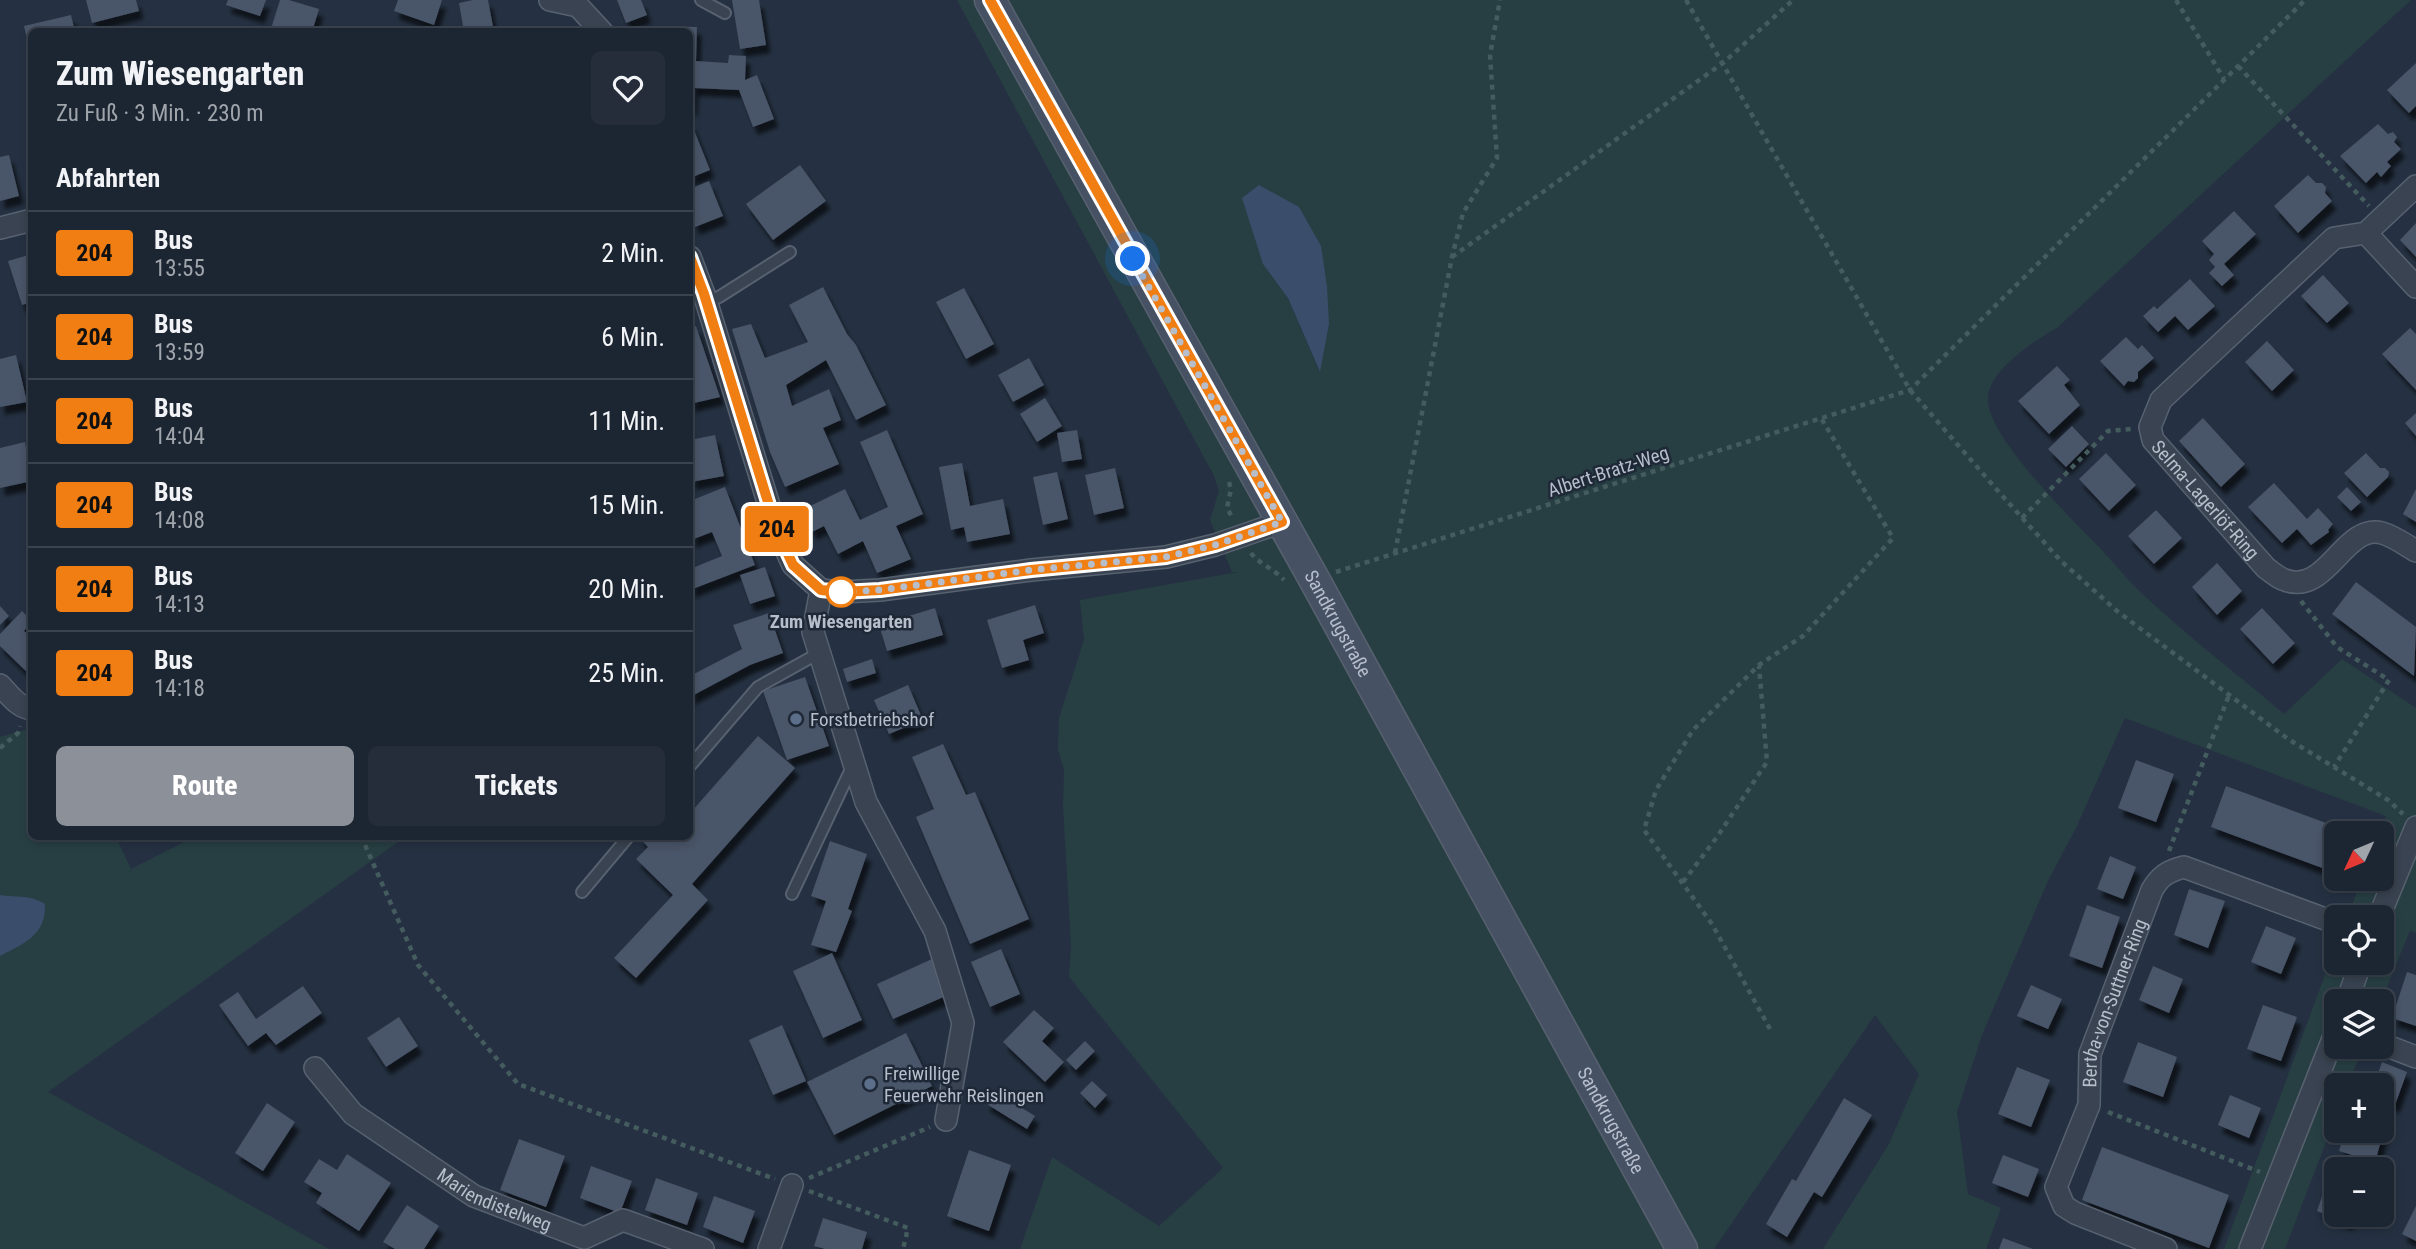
<!DOCTYPE html>
<html lang="de">
<head>
<meta charset="utf-8">
<style>
	:root { --surface:#1c2532; --page:#252d3a; --text:#f1f3f6; --muted:#a0a5ac; --line:#3a424d; --accent:#8c9099 }
	body { margin:0; font-family:"Roboto Condensed",sans-serif; background:var(--page); color:var(--text); height:100vh; display:flex; flex-direction:column; font-size:26px; white-space:nowrap }
	* { box-sizing:border-box; margin:0 }
	p { font-size:23px; color:var(--muted) }
	.icon { flex:none; width:38px; height:38px; fill:none; stroke:currentColor; stroke-width:2; stroke-linecap:round; stroke-linejoin:round }
	.map { position:relative; flex:1; overflow:hidden }
	.drawer { position:absolute; left:28px; top:28px; width:665px; height:812px; display:flex; flex-direction:column; background:var(--surface); border-radius:10px; box-shadow:0 4px 10px #0003,0 0 0 2px var(--line) }
	.drawer>* { flex:none }
	.badge { padding:0 14px; border-radius:5px; font-size:24px; line-height:46px }
	.needle { width:46px; rotate:226deg }
	.controls { position:absolute; left:2324px; top:821px; display:grid; gap:14px }
	.controls a { display:grid; place-items:center; width:70px; height:70px; border-radius:10px; background:var(--surface); box-shadow:0 4px 10px #0003,0 0 0 2px var(--line); font-size:35px }
	.you { position:absolute; width:35px; height:35px; margin:-18px; border:5px solid #fff; border-radius:50%; background:#1a73e8; box-shadow:0 0 0 10px #1a73e833 }
	.map>.badge { position:absolute; translate:-50% -50%; box-shadow:0 0 0 4px #fff }
	h2 { padding:0 28px; font-size:26px; line-height:63px }
	.round { display:grid; place-items:center; flex:none; width:74px; height:74px; border-radius:10px; background:var(--page) }
	.summary { display:flex; align-items:center; justify-content:space-between; height:119px; padding:0 28px }
	h1 { font-size:33px; font-weight:800; line-height:52px }
	.primary-button { display:flex; gap:14px; margin-top:auto; padding:14px 28px }
	.primary-button a { flex:1; height:80px; border-radius:10px; background:var(--accent); color:#fff; font-size:28px; font-weight:800; line-height:80px; text-align:center }
	.primary-button a+a { background:var(--page); color:var(--text) }
	ul { padding:0; list-style:none }
	li { display:flex; align-items:center; gap:21px; height:84px; padding:0 28px; border-top:2px solid var(--line) }
	li div { flex:1 }
	li b { display:block; font-size:26px }
	li em { font-style:normal }
	li .badge { min-width:77px; font-weight:700; text-align:center }
	.map>svg:first-child { display:block }
	.green { fill:#273f43; fill-rule:evenodd }
	.water { fill:#3a4d6b }
	.building { fill:#495468; filter:url(#shadow) }
	.lines { fill:none; stroke-linecap:round; stroke-linejoin:round }
	.lane-casing { stroke:#57616f; stroke-width:14 }
	.street-casing { stroke:#57616f; stroke-width:24 }
	.secondary-casing { stroke:#57616f; stroke-width:33 }
	.path { stroke:#455c5f; stroke-width:4.5; stroke-dasharray:5 5; stroke-linecap:butt }
	.lane { stroke:#394351; stroke-width:10 }
	.street { stroke:#394351; stroke-width:21 }
	.secondary { stroke:#475164; stroke-width:30 }
	.line-casing { stroke:#fff; stroke-width:16 }
	.line { stroke:#f07e12; stroke-width:10 }
	.walk { stroke:#b6becb; stroke-width:7; stroke-dasharray:0 12.6 }
	.stop-dot { fill:#fff; stroke:#f07e12; stroke-width:3.5 }
	.service-dot { fill:#5c6f8a; stroke:#1e2837; stroke-width:2.5 }
	.labels { text-anchor:middle; stroke-width:5; stroke-linejoin:round; paint-order:stroke }
	.street-label { font-size:19px; fill:#b6becb; stroke:#1e2837 }
	.stop-label { font-size:19px; font-weight:bold; fill:#b6becb; stroke:#1e2837 }
	.poi-label { font-size:19px; fill:#b6becb; stroke:#1e2837; text-anchor:start }
</style>
</head>
<body>
<div class="map">
<svg width="2416" height="1249" viewBox="0 0 2416 1249">
	<defs>
		<filter id="shadow"><feDropShadow dx="4.5" dy="8" stdDeviation="2" flood-color="#0009"/></filter>
	</defs>
	<rect width="100%" height="100%" fill="#253142"/>
	<!-- green -->
	<g class="green">
		<path d="M 957,0 L 2411,0 L 2057,328 C 2035,340 1989,370 1988,398 C 1986,436 2071,518 2098,546 C 2115,564 2131,584 2149,600 C 2192,640 2240,676 2284,714 L 2342,659 L 2416,708 L 2416,933 L 2410,931 L 2381,1001 L 2336,1001 L 2336,1046 L 2363,1047 L 2348,1085 L 2336,1085 L 2336,1116 L 2285,1249 L 2224,1249 L 2336,945 L 2336,962 L 2382,962 L 2382,917 L 2347,917 L 2362,879 L 2382,878 L 2382,833 L 2380,833 L 2386,816 L 2125,718 L 2077,826 L 2048,881 L 1982,1035 L 1957,1112 L 1968,1194 L 2001,1208 L 1986,1249 L 1823,1249 L 1889,1144 L 1919,1074 L 1875,1015 L 1714,1249 L 1020,1249 L 1052,1157 L 1159,1226 L 1223,1168 L 1069,977 L 1071,946 L 1063,805 L 1064,770 L 1058,749 L 1059,718 L 1084,640 L 1080,600 L 1238,572 L 1232,572 L 1210,520 L 1219,491 L 1214,476 ZM 1288,298 L 1329,324 L 1319,371 Z"/>
		<polygon points="31,728 32,836 116,837 131,869 194,837 405,837 48,1092 329,1249 0,1249 0,737"/>
	</g>
	<!-- water -->
	<g class="water">
		<polygon points="1259,185 1299,207 1321,246 1327,286 1329,324 1320,372 1288,298 1263,264 1242,198"/>
		<path d="M 0,895 C 18,898 28,894 45,904 C 46,935 25,943 0,956 Z"/>
	</g>
	<!-- building -->
	<g class="building">
		<polygon points="86,0 136,0 139,11 92,23"/>
		<polygon points="228,0 266,0 260,16 226,5"/>
		<polygon points="280,0 289,0 319,9 312,32 270,32"/>
		<polygon points="398,0 442,0 434,25 394,11"/>
		<polygon points="473,0 488,0 494,32 464,32 459,3"/>
		<polygon points="617,0 641,0 647,15 626,23"/>
		<polygon points="732,0 759,0 766,45 740,49"/>
		<polygon points="71,15 75,32 32,32 30,52 24,26"/>
		<polygon points="660,26 697,27 696,61 728,63 729,55 746,56 745,80 757,75 774,119 753,127 739,90 694,88 693,108 690,107 690,32 660,32"/>
		<polygon points="2416,63 2416,106 2409,113 2387,90"/>
		<polygon points="690,120 710,170 690,178"/>
		<polygon points="2378,124 2388,134 2393,132 2397,137 2394,142 2401,149 2387,162 2391,166 2381,177 2377,172 2366,183 2340,156"/>
		<polygon points="9,155 19,196 0,201 0,157"/>
		<polygon points="800,165 826,201 773,240 746,204"/>
		<polygon points="2308,175 2316,183 2322,183 2326,187 2325,193 2332,201 2298,233 2274,206"/>
		<polygon points="709,181 723,216 695,227 690,213 690,189"/>
		<polygon points="2234,211 2256,234 2224,264 2234,275 2222,286 2209,273 2215,267 2209,260 2214,254 2202,241"/>
		<polygon points="2416,223 2416,257 2400,240"/>
		<polygon points="32,254 32,302 22,305 8,261"/>
		<polygon points="2323,275 2349,303 2327,323 2301,296"/>
		<polygon points="2190,279 2215,306 2188,330 2175,316 2158,332 2143,316 2154,306 2157,309"/>
		<polygon points="823,287 847,334 856,345 886,405 856,420 826,360 786,385 792,406 829,389 841,420 823,428 839,464 785,487 770,452 732,329 751,324 765,358 808,342 789,305"/>
		<polygon points="964,288 994,344 966,359 936,302"/>
		<polygon points="696,326 720,397 690,404 690,328"/>
		<polygon points="2410,328 2416,334 2416,390 2382,354"/>
		<polygon points="2126,337 2138,349 2142,345 2154,358 2138,372 2138,378 2134,382 2128,381 2124,386 2100,361"/>
		<polygon points="2267,341 2294,370 2272,391 2245,362"/>
		<polygon points="16,355 27,402 0,407 0,359"/>
		<polygon points="1029,358 1044,385 1013,402 998,375"/>
		<polygon points="2057,366 2070,380 2064,385 2080,405 2049,434 2018,401"/>
		<polygon points="1045,398 1062,426 1037,442 1020,414"/>
		<polygon points="2416,413 2416,436 2405,423"/>
		<polygon points="2203,418 2245,464 2221,487 2179,441"/>
		<polygon points="2072,426 2089,444 2066,467 2048,449"/>
		<polygon points="887,430 923,514 896,526 911,559 877,573 863,541 838,554 824,526 812,532 802,510 845,489 860,520 888,507 860,442"/>
		<polygon points="1077,430 1082,459 1062,462 1057,433"/>
		<polygon points="715,435 724,476 691,482 690,440"/>
		<polygon points="25,442 32,481 0,488 0,448"/>
		<polygon points="2106,453 2136,485 2109,511 2079,479"/>
		<polygon points="2366,453 2380,468 2385,468 2389,472 2388,477 2367,497 2344,473"/>
		<polygon points="962,463 970,506 1003,499 1010,534 967,542 964,527 951,530 939,467"/>
		<polygon points="1115,468 1124,508 1094,515 1085,475"/>
		<polygon points="1057,472 1068,519 1043,525 1033,477"/>
		<polygon points="2274,483 2307,519 2318,508 2333,524 2328,530 2329,532 2311,545 2297,529 2282,543 2248,507"/>
		<polygon points="725,487 755,565 690,590 690,569 722,556 712,532 691,540 690,501"/>
		<polygon points="2347,487 2361,502 2351,511 2337,497"/>
		<polygon points="2416,489 2416,522 2403,514"/>
		<polygon points="2156,510 2182,538 2154,564 2128,536"/>
		<polygon points="2217,563 2242,591 2217,615 2192,587"/>
		<polygon points="765,567 775,596 750,604 740,575"/>
		<polygon points="2356,582 2416,627 2414,676 2332,614"/>
		<polygon points="1035,605 1044,633 1023,640 1029,660 1002,668 987,620"/>
		<polygon points="0,606 9,616 0,625"/>
		<polygon points="935,608 943,635 887,651 879,625"/>
		<polygon points="2262,608 2295,643 2273,664 2240,629"/>
		<polygon points="22,611 32,621 24,631 32,638 32,677 0,646 0,634"/>
		<polygon points="769,613 783,653 750,665 690,697 690,676 742,649 733,625"/>
		<polygon points="872,659 876,673 847,682 843,669"/>
		<polygon points="805,677 829,746 787,760 763,691"/>
		<polygon points="908,685 923,720 889,734 874,700"/>
		<polygon points="758,736 795,768 692,884 708,900 636,978 614,958 673,895 636,859 648,847 638,836 690,836 690,808 692,811"/>
		<polygon points="943,744 966,795 975,792 1029,919 970,944 916,817 934,809 912,757"/>
		<polygon points="2136,760 2174,774 2156,822 2118,808"/>
		<polygon points="2226,786 2353,833 2336,833 2336,873 2211,827"/>
		<polygon points="830,841 867,854 848,909 852,911 836,952 811,945 826,901 811,896"/>
		<polygon points="2110,856 2136,867 2123,899 2097,889"/>
		<polygon points="2189,889 2225,901 2208,948 2174,935"/>
		<polygon points="2087,905 2120,917 2102,968 2069,956"/>
		<polygon points="2266,926 2296,938 2281,974 2251,962"/>
		<polygon points="1001,949 1020,994 990,1007 971,962"/>
		<polygon points="832,953 862,1020 823,1038 793,971"/>
		<polygon points="932,959 948,995 893,1019 877,984"/>
		<polygon points="2153,966 2183,979 2169,1013 2139,1000"/>
		<polygon points="2407,972 2416,975 2416,1026 2392,1018"/>
		<polygon points="2031,985 2062,999 2048,1029 2017,1016"/>
		<polygon points="303,986 322,1013 276,1045 266,1033 248,1046 219,1005 238,992 256,1019"/>
		<polygon points="2263,1005 2297,1017 2281,1061 2247,1049"/>
		<polygon points="1034,1010 1054,1028 1042,1041 1064,1062 1045,1082 1003,1042"/>
		<polygon points="399,1017 418,1046 386,1067 367,1038"/>
		<polygon points="782,1025 806,1081 773,1095 749,1040"/>
		<polygon points="906,1033 932,1086 834,1135 807,1082"/>
		<polygon points="1085,1041 1095,1051 1076,1070 1066,1060"/>
		<polygon points="2138,1042 2177,1057 2163,1097 2123,1082"/>
		<polygon points="2382,1062 2407,1072 2395,1105 2382,1100 2382,1085 2374,1085"/>
		<polygon points="2017,1067 2050,1080 2031,1127 1998,1114"/>
		<polygon points="1092,1081 1107,1095 1095,1108 1080,1093"/>
		<polygon points="993,1090 1035,1116 1027,1129 985,1103"/>
		<polygon points="2230,1095 2261,1108 2249,1138 2218,1125"/>
		<polygon points="1844,1098 1872,1115 1822,1197 1814,1192 1787,1237 1766,1224 1792,1179 1796,1181"/>
		<polygon points="267,1103 295,1122 263,1171 235,1153"/>
		<polygon points="2382,1126 2385,1127 2375,1162 2339,1151 2345,1130 2382,1130"/>
		<polygon points="519,1139 565,1156 546,1207 500,1190"/>
		<polygon points="2102,1147 2229,1195 2209,1248 2082,1200"/>
		<polygon points="969,1150 1011,1165 989,1231 947,1216"/>
		<polygon points="347,1154 391,1183 359,1231 316,1203 322,1193 304,1182 319,1159 337,1170"/>
		<polygon points="2003,1155 2039,1169 2028,1197 1992,1183"/>
		<polygon points="591,1166 632,1181 620,1213 580,1198"/>
		<polygon points="2330,1173 2336,1175 2336,1214 2351,1214 2349,1223 2317,1211"/>
		<polygon points="656,1178 698,1193 687,1225 645,1210"/>
		<polygon points="714,1196 755,1211 743,1243 703,1227"/>
		<polygon points="407,1205 439,1226 424,1249 395,1249 383,1242"/>
		<polygon points="2416,1206 2416,1241 2402,1234"/>
		<polygon points="823,1218 867,1232 862,1249 825,1249 814,1246"/>
		<polygon points="2003,1238 2033,1249 1999,1249"/>
	</g>
	<g class="lines">
		<!-- lane casing -->
		<g class="lane-casing">
			<g id="lane">
				<polyline points="701,0 725,13"/>
				<polyline points="706,302 719,297 790,252"/>
				<polyline points="690,766 758,687 819,653"/>
				<polyline points="582,892 629,836"/>
				<polyline points="792,894 853,765"/>
			</g>
		</g>
		<!-- street casing -->
		<g class="street-casing">
			<g id="street">
				<polyline points="550,0 578,6 602,32"/>
				<path id="s1" d="M 2416,186 L 2366,233 L 2334,238 L 2161,400 L 2150,427 L 2153,440 L 2266,568 C 2272,572 2278,578 2285,580 C 2327,596 2344,523 2382,533 C 2393,536 2406,545 2416,551"/>
				<polyline points="0,228 32,220"/>
				<polyline points="2366,233 2416,287"/>
				<polyline points="690,257 704,294 776,528 793,565 821,590 841,592 880,590 1031,570 1166,557 1215,545 1282,522"/>
				<polyline points="821,590 813,632 866,802 935,931 963,1023 946,1120"/>
				<path d="M 0,685 C 9,694 18,708 32,709"/>
				<polyline points="2379,917 2416,827"/>
				<polyline points="2347,1001 2361,962"/>
				<polyline points="2382,1044 2416,1057"/>
				<path id="s2" d="M 315,1068 L 353,1114 L 474,1196 L 584,1238 L 623,1220 L 703,1249"/>
				<polyline points="769,1249 792,1185"/>
				<path id="s3" d="M 2166,1249 L 2075,1213 L 2064,1206 L 2056,1187 L 2089,1105 L 2090,1054 L 2152,890 C 2160,876 2168,871 2184,867 L 2336,923"/>
				<polyline points="2250,1249 2336,1031"/>
			</g>
		</g>
		<!-- secondary casing -->
		<g class="secondary-casing">
			<g id="secondary">
				<path id="s4" d="M 990,0 L 1314,579 L 1682,1249"/>
			</g>
		</g>
		<!-- path -->
		<g class="path">
			<polyline points="1686,0 1910,390 1998,491 2061,561 2117,611 2288,739 2388,800 2403,814"/>
			<polyline points="2176,0 2224,79"/>
			<polyline points="2238,66 2369,206"/>
			<polyline points="1452,257 1723,63 1793,0"/>
			<polyline points="1229,482 1231,489 1227,508 1232,517"/>
			<polyline points="2022,518 2108,431 2131,429"/>
			<path d="M 1251,553 C 1258,563 1274,569 1284,580"/>
			<polyline points="1395,553 1452,257 1463,213 1497,158 1490,55 1500,0"/>
			<polyline points="1336,572 1910,390 2305,0"/>
			<polyline points="2301,601 2337,647 2389,680 2334,767"/>
			<polyline points="0,748 18,733 20,726"/>
			<polyline points="361,836 418,965 518,1084 775,1179"/>
			<polyline points="2169,851 2229,695"/>
			<polyline points="1683,882 1717,837 1767,762 1759,666"/>
			<polyline points="1770,1029 1712,924 1644,830 1656,790 1693,730 1759,665 1803,636 1893,538 1821,418"/>
			<polyline points="2108,1112 2260,1172"/>
			<polyline points="809,1178 930,1127"/>
			<polyline points="809,1191 908,1228 903,1249"/>
		</g>
		<!-- lane -->
		<use href="#lane" class="lane"/>
		<!-- street -->
		<use href="#street" class="street"/>
		<!-- secondary -->
		<use href="#secondary" class="secondary"/>
	</g>
	<g class="lines">
		<!-- line casing -->
		<g class="line-casing">
			<polyline id="line" points="690,257 704,294 776,528 793,565 821,590 841,592 880,590 1031,570 1166,557 1215,545 1282,522 990,0"/>
		</g>
		<!-- line -->
		<use href="#line" class="line"/>
		<!-- walk -->
		<polyline class="walk" points="841,592 880,590 1031,570 1166,557 1215,545 1282,522 1133,259"/>
	</g>
	<!-- markers -->
	<circle class="stop-dot" cx="841" cy="592" r="14"/>
	<g class="service-dot">
		<circle cx="796" cy="719" r="7"/>
		<circle cx="870" cy="1084" r="7"/>
	</g>
	<g class="labels">
		<!-- street labels -->
		<g class="street-label">
			<text transform="translate(1608 471) rotate(-18)" y="7">Albert-Bratz-Weg</text>
			<text dy="7" stroke="none"><textPath href="#s1" startOffset="460">Selma-Lagerlöf-Ring</textPath></text>
			<text dy="7" stroke="none"><textPath href="#s4" startOffset="714">Sandkrugstraße</textPath></text>
			<text dy="7" stroke="none"><textPath href="#s3" startOffset="326">Bertha-von-Suttner-Ring</textPath></text>
			<text dy="7" stroke="none"><textPath href="#s4" startOffset="1281">Sandkrugstraße</textPath></text>
			<text dy="7" stroke="none"><textPath href="#s2" startOffset="226">Mariendistelweg</textPath></text>
		</g>
		<!-- stop labels -->
		<g class="stop-label">
			<text x="841" y="628">Zum Wiesengarten</text>
		</g>
		<!-- poi labels -->
		<g class="poi-label">
			<text x="810" y="726">Forstbetriebshof</text>
			<text x="884" y="1080">Freiwillige<tspan x="884" dy="22">Feuerwehr Reislingen</tspan></text>
		</g>
	</g>
</svg>
<div class="controls">
<a><svg class="needle" viewBox="-14 -14 28 28"><path d="M0-13l5 13h-10z" fill="#e53935"/><path d="M0 13l5-13h-10z" fill="#a0a5ac"/></svg></a>
<a><svg class="icon" aria-label="locate" viewBox="0 0 24 24"><circle cx="12" cy="12" r="6"/><path d="M12 2v4M12 18v4M2 12h4M18 12h4"/></svg></a>
<a><svg class="icon" aria-label="layers" viewBox="0 0 24 24"><path d="M12 4l9 5-9 5-9-5zM3 14l9 5 9-5"/></svg></a>
<a>+</a>
<a>−</a>
</div>
<div class="you" style="left:1133px;top:259px"></div>
<b class="badge" style="left:777px;top:529px;background:#f07e12;color:#111">204</b>
<section class="drawer">
<div class="summary"><div><h1>Zum Wiesengarten</h1><p>Zu Fuß · 3 Min. · 230 m</p></div><a class="round"><svg class="icon" aria-label="heart" viewBox="0 0 24 24"><path d="M12 20l-8-8c-3-5 5-10 8-4 3-6 11-1 8 4z"/></svg></a></div>
<h2>Abfahrten</h2>
<ul>
<li><span class="badge" style="background:#f07e12;color:#111">204</span><div><b>Bus</b><p>13:55</p></div><em>2 Min.</em></li>
<li><span class="badge" style="background:#f07e12;color:#111">204</span><div><b>Bus</b><p>13:59</p></div><em>6 Min.</em></li>
<li><span class="badge" style="background:#f07e12;color:#111">204</span><div><b>Bus</b><p>14:04</p></div><em>11 Min.</em></li>
<li><span class="badge" style="background:#f07e12;color:#111">204</span><div><b>Bus</b><p>14:08</p></div><em>15 Min.</em></li>
<li><span class="badge" style="background:#f07e12;color:#111">204</span><div><b>Bus</b><p>14:13</p></div><em>20 Min.</em></li>
<li><span class="badge" style="background:#f07e12;color:#111">204</span><div><b>Bus</b><p>14:18</p></div><em>25 Min.</em></li>
</ul>
<div class="primary-button"><a>Route</a><a>Tickets</a></div>
</section>
</div>
</body>
</html>
